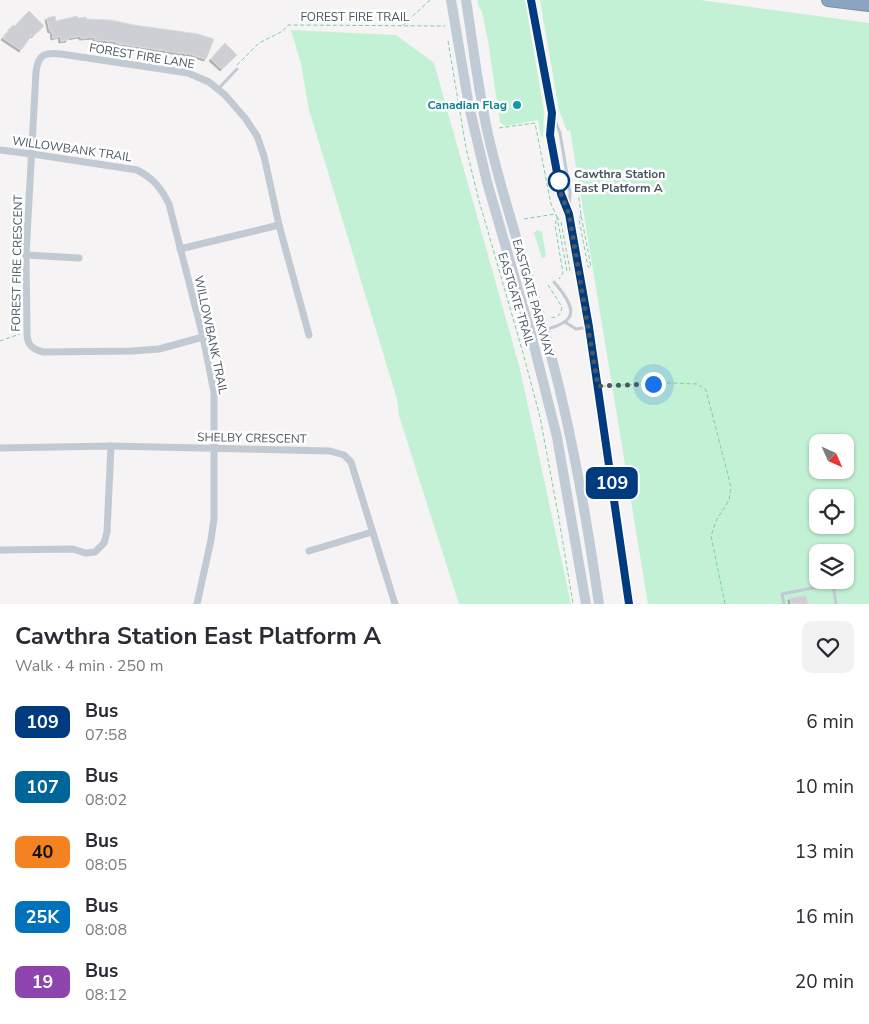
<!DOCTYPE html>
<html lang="en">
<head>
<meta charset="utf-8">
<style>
	:root { --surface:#fff; --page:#f2f2f3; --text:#2b2b33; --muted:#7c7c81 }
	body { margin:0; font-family:"Nunito Sans",sans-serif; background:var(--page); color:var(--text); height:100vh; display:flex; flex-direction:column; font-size:19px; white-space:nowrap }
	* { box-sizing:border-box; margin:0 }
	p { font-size:16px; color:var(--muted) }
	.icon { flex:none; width:28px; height:28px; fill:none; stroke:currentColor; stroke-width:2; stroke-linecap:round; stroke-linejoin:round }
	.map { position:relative; height:604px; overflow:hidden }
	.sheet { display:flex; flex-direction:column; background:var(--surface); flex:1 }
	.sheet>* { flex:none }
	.badge { padding:0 10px; border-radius:8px; font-size:18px; line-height:32px }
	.needle { width:32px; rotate:135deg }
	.controls { position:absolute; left:809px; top:434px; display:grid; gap:10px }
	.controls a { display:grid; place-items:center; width:45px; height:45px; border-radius:10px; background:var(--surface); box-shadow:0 1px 4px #0004; font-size:25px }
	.you { position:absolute; width:25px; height:25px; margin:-12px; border:4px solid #fff; border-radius:50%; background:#1a73e8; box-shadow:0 0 0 8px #1a73e833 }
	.map>.badge { position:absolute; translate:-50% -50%; box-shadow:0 0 0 2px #fff }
	.round { display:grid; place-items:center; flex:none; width:52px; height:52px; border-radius:10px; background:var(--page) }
	.summary { display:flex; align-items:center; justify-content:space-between; height:85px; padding:0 15px }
	h1 { font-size:24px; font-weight:700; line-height:38px }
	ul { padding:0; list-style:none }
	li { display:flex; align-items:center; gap:15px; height:65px; padding:0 15px }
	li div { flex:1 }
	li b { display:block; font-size:19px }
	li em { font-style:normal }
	li .badge { min-width:55px; font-weight:700; text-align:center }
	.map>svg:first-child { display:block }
	.green { fill:#c3f1d5; fill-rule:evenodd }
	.building { fill:#cdcfd5; stroke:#d7d9de; filter:url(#shadow) }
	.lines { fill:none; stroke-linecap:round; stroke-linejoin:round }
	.motorway-casing { stroke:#7690ad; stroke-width:14 }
	.path { stroke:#7ad0a6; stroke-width:1; stroke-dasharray:4 2.5; stroke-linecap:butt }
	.service { stroke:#c1cad2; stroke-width:3 }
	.minor { stroke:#c1cad2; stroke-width:7 }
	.secondary { stroke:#c1cbd6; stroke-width:10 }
	.motorway { stroke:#8ba5c1; stroke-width:12 }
	.line-casing { stroke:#fff; stroke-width:11 }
	.line { stroke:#003b80; stroke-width:8 }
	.walk { stroke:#4a5661; stroke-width:5; stroke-dasharray:0 9 }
	.culture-dot { fill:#0f9aa8; stroke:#fff; stroke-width:2 }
	.stop-dot { fill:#fff; stroke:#003b80; stroke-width:2.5 }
	.labels { text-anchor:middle; stroke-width:5; stroke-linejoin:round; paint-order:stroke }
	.street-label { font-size:12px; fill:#4a5661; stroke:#fff }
	.culture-label { font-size:12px; font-weight:bold; fill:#0d838f; stroke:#fff; text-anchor:end }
	.stop-label { font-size:12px; font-weight:bold; fill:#4a5661; stroke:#fff; text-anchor:start }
</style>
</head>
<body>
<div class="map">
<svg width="869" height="604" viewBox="0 0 869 604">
	<defs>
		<filter id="shadow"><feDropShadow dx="-2" dy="2" stdDeviation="0" flood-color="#0004"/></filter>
	</defs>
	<rect width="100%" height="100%" fill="#f5f3f3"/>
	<!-- green -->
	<g class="green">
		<polygon points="478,0 525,0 544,111 543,137 541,137 538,120 505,126 500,122 488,41 482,12 478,5"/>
		<path d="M 540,0 L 700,0 L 869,23 L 869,604 L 648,604 L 570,130 L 567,131 L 559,110 ZM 818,442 L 845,442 L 845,470 L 818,470 ZM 818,498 L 845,498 L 845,525 L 818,525 ZM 818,552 L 845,552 L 845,580 L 818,580 Z"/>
		<polygon points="291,30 396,35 434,63 520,369 571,604 459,604 399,416 397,399 309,110 301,64"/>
		<polygon points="537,230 542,232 546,256 544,258 542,258 534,233"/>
	</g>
	<!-- building -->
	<g class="building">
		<polygon points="29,11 44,26 33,36 32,35 21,50 3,38 13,25 15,26"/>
		<polygon points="55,16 56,21 77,16 78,18 86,17 86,19 110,20 134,25 198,34 214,39 206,59 187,53 187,54 116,43 116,41 95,40 95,37 81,38 81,36 67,38 68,40 61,41 60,36 53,38 52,30 50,31 47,18"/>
		<polygon points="225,43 237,55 222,69 211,59"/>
		<polygon points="806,596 808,604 791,604 790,598"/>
	</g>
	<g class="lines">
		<!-- motorway casing -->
		<g class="motorway-casing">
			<polyline id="motorway" points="828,0 869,5"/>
		</g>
		<!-- path -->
		<g class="path">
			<polyline points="403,25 430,0"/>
			<polyline points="448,41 466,148 478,197 523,353 540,417 559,519 573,604"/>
			<polyline points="237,65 259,43 283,31 288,25 445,26"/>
			<polyline points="499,128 535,123 551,204 557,217 555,225 563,273 559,279"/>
			<polyline points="578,191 581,215 591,267 588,267 579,219 581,215"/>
			<polygon points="557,217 561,222 570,270 567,271"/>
			<polyline points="524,219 555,214"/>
			<path d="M 548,285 L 562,307 C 561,315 557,319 549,317"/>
			<polyline points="0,341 20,334"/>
			<polyline points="602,386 672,383 697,384 706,390 731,487 729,500 716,521 711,536 725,604"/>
		</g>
		<!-- service -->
		<g class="service">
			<polyline points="531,0 552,113 560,133 570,192 569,214 589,327 629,604"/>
			<polyline points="219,88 237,69"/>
			<polyline points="552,114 550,135 561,194 569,213"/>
			<polyline points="565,322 576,329 589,327"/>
			<path d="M 532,334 C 569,323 586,319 554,282"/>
			<polyline points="784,604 782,594 833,584 836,604"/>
		</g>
		<!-- minor -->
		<g class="minor">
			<path d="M 0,150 L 39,155 L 137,170 C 153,178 161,188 169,204 L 203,337 L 214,392 L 214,519 L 211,540 L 197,604"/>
			<polyline points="180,249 279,225"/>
			<polyline points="26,255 79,258"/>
			<path d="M 203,337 L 159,349 L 132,351 L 43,352 C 32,349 27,345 27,333 L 26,255 L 36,72 C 38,54 45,52 61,54 L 188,73 L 209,82 L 225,95 L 245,118 L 257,136 L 264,156 L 279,225 L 309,335"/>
			<polyline points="0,448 111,446 330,451 344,455 351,462 395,604"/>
			<polyline points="0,550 73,549 85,553 95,552 104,543 107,532 111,446"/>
			<polyline points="309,551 372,532"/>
		</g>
		<!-- secondary -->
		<g class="secondary">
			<polyline points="451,0 469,106 487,182 531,334 557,437 586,604"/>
			<path d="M 466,0 C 473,44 478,90 488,134 C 502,196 522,255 540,316 C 568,410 585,507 599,604"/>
		</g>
		<!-- motorway -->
		<use href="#motorway" class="motorway"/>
	</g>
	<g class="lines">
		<!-- line casing -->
		<g class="line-casing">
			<polyline id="line" points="531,0 552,113 550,135 561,194 569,214 589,327 629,604"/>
		</g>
		<!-- line -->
		<use href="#line" class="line"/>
		<!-- walk -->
		<polyline class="walk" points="559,181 558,179 561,194 569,214 598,386 653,384"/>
	</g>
	<!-- markers -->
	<circle class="culture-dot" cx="517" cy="105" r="5"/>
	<circle class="stop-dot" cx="559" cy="181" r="10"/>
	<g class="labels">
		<!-- street labels -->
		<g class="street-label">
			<text x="355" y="21">FOREST FIRE TRAIL</text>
			<text transform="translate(142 56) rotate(9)" y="4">FOREST FIRE LANE</text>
			<text transform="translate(72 149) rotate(8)" y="4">WILLOWBANK TRAIL</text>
			<text transform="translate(17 263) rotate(-89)" y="4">FOREST FIRE CRESCENT</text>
			<text transform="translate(533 298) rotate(74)" y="4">EASTGATE PARKWAY</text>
			<text transform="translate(516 299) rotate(73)" y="4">EASTGATE TRAIL</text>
			<text transform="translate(211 335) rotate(78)" y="4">WILLOWBANK TRAIL</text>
			<text transform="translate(252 438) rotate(1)" y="4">SHELBY CRESCENT</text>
		</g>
		<!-- culture labels -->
		<g class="culture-label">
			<text x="507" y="109">Canadian Flag</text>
		</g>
		<!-- stop labels -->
		<g class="stop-label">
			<text x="574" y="178">Cawthra Station<tspan x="574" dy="14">East Platform A</tspan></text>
		</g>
	</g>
</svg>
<div class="controls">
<a><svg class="needle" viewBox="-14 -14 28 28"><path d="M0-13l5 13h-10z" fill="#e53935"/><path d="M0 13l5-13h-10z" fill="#7c7c81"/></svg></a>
<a><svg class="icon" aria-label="locate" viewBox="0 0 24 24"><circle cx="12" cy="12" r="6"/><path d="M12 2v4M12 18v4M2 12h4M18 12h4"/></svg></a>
<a><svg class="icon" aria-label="layers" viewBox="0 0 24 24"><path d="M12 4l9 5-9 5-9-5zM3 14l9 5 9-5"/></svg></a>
</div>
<div class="you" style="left:653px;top:384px"></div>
<b class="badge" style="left:612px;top:483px;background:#003b80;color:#fff">109</b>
</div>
<section class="sheet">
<div class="summary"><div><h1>Cawthra Station East Platform A</h1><p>Walk · 4 min · 250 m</p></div><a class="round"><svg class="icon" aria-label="heart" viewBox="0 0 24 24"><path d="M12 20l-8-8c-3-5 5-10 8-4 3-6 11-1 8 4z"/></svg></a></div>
<ul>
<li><span class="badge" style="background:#003b80;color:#fff">109</span><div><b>Bus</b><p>07:58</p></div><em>6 min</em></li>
<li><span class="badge" style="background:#069;color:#fff">107</span><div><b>Bus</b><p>08:02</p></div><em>10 min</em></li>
<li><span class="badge" style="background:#f58220;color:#111">40</span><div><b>Bus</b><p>08:05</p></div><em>13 min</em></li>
<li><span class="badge" style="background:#0072bc;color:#fff">25K</span><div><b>Bus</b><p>08:08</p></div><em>16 min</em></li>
<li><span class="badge" style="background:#8e44ad;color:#fff">19</span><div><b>Bus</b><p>08:12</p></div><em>20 min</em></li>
</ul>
</section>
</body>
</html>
